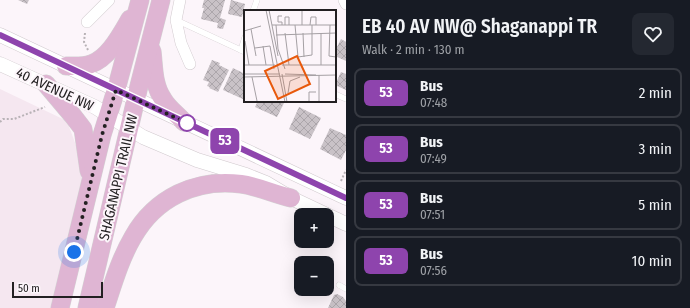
<!DOCTYPE html>
<html lang="en">
<head>
<meta charset="utf-8">
<style>
	:root { --surface:#171b24; --page:#242831; --text:#f1f3f6; --muted:#9ea1a6; --line:#363941 }
	body { margin:0; font-family:"Fira Sans Condensed",sans-serif; background:var(--page); color:var(--text); height:100vh; display:flex; flex-direction:column; font-size:15px; white-space:nowrap }
	* { box-sizing:border-box; margin:0 }
	p { font-size:13px; color:var(--muted) }
	.icon { flex:none; width:22px; height:22px; fill:none; stroke:currentColor; stroke-width:2; stroke-linecap:round; stroke-linejoin:round }
	.map { position:relative; flex:1; overflow:hidden }
	.sheet { display:flex; flex-direction:column; background:var(--surface); width:344px }
	.sheet>* { flex:none }
	.badge { padding:0 8px; border-radius:6px; font-size:14px; line-height:26px }
	.tools { position:absolute; left:294px; top:208px; display:grid; gap:8px }
	.tools a { display:grid; place-items:center; width:40px; height:40px; border-radius:8px; background:var(--surface); box-shadow:0 4px 16px #0002; font-size:20px }
	.scale { position:absolute; left:12px; bottom:10px; width:91px; box-sizing:border-box; padding-left:4px; border:2px solid #232022; border-top:0; font-size:11px; line-height:14px; white-space:nowrap; color:#232022; -webkit-text-stroke:3px #fcf5fa; paint-order:stroke }
	.you { position:absolute; width:20px; height:20px; margin:-10px; border:3px solid #fff; border-radius:50%; background:#1a73e8; box-shadow:0 0 0 6px #1a73e833 }
	.map>.badge { position:absolute; translate:-50% -50%; box-shadow:0 0 0 2px #fff }
	.round { display:grid; place-items:center; flex:none; width:42px; height:42px; border-radius:8px; background:var(--page) }
	.overview { display:flex; align-items:center; justify-content:space-between; height:68px; padding:0 16px }
	h1 { font-size:19px; font-weight:600; line-height:30px }
	ul { padding:0; list-style:none }
	li { display:flex; align-items:center; gap:12px; height:50px; margin:0 8px 6px; padding:0 8px; border:2px solid var(--line); border-radius:8px }
	li div { flex:1 }
	li b { display:block; font-size:15px }
	li em { font-style:normal }
	li .badge { min-width:44px; font-weight:700; text-align:center }
	main { display:flex; flex:1; min-height:0 }
	.map>svg:first-child { display:block }
	.built { fill:#f5e7f0 }
	.building { fill:url(#building-cross-hatch) }
	.lines { fill:none; stroke-linecap:round; stroke-linejoin:round }
	.service-casing { stroke:#d1cace; stroke-width:6 }
	.minor-casing { stroke:#d1cace; stroke-width:12 }
	.tertiary-casing { stroke:#d1cace; stroke-width:15 }
	.primary-casing { stroke:#d3d2d3; stroke-width:19 }
	.path { stroke:#b8b2b6; stroke-width:2; stroke-dasharray:2 2; stroke-linecap:butt }
	.service { stroke:#fff; stroke-width:5.5 }
	.minor { stroke:#fff; stroke-width:11 }
	.tertiary { stroke:#fff; stroke-width:14 }
	.primary { stroke:#dfb5d3; stroke-width:18 }
	.line-casing { stroke:#fff; stroke-width:9 }
	.line { stroke:#8e44ad; stroke-width:6 }
	.walk { stroke:#232022; stroke-width:4; stroke-dasharray:0 7.2 }
	.stop-dot { fill:#fff; stroke:#8e44ad; stroke-width:2 }
	.labels { text-anchor:middle; stroke-width:4; stroke-linejoin:round; paint-order:stroke }
	.street-label { font-size:14px; fill:#232022; stroke:#fcf5fa }
	.inset-road { fill:none; stroke:#a5a0a4; stroke-width:1 }
	.view { fill:#e8590c; fill-opacity:0.15; stroke:#e8590c; stroke-width:2 }
	.inset-edge { fill:none; stroke:#232022; stroke-width:2 }
</style>
</head>
<body>
<main>
<div class="map">
<svg width="346" height="308" viewBox="0 0 346 308">
	<defs>
		<pattern id="building-cross-hatch" width="8" height="8" patternUnits="userSpaceOnUse"><rect width="8" height="8" fill="#c9c2c7"/><path d="M0 0l8 8M0 8l8-8" fill="none" stroke="#aca6ab"/></pattern>
	</defs>
	<rect width="100%" height="100%" fill="#fcf5fa"/>
	<!-- built -->
	<polygon class="built" points="0,89 67,121 85,170 51,308 0,308"/>
	<!-- building -->
	<g class="building">
		<polygon points="18,0 29,0 27,4"/>
		<polygon points="204,0 225,0 220,18 226,20 223,29 217,28 218,23 201,19 204,8 202,8"/>
		<polygon points="231,0 245,4 242,17 228,14"/>
		<polygon points="341,39 346,42 346,61 335,56 335,51"/>
		<polygon points="212,60 220,63 219,65 229,70 218,92 209,88 210,87 207,86 209,82 203,80"/>
		<polygon points="233,68 245,74 245,100 223,90"/>
		<polygon points="341,72 346,74 346,90 335,85"/>
		<polygon points="258,101 285,101 277,117 255,107"/>
		<polygon points="299,107 321,118 310,139 289,129"/>
		<polygon points="330,128 346,135 346,150 341,160 320,149"/>
		<polygon points="337,294 343,297 346,301 346,308 328,308 334,295"/>
	</g>
	<g class="lines">
		<!-- service casing -->
		<g class="service-casing">
			<g id="service">
				<polyline points="253,11 257,0"/>
				<polyline points="176,20 245,52"/>
				<polyline points="241,50 245,37"/>
				<polyline points="335,94 346,99"/>
				<polyline points="339,285 346,289"/>
			</g>
		</g>
		<!-- minor casing -->
		<g class="minor-casing">
			<g id="minor">
				<polyline points="180,0 176,20 181,43 190,64"/>
				<polyline points="344,0 346,4"/>
				<polyline points="87,22 109,0"/>
			</g>
		</g>
		<!-- tertiary casing -->
		<g class="tertiary-casing">
			<g id="tertiary">
				<polyline points="0,35 346,198"/>
				<polyline points="0,64 95,107 143,137 197,160 246,175 266,183 291,198 327,215"/>
				<polyline points="327,215 346,224"/>
			</g>
		</g>
		<!-- primary casing -->
		<g class="primary-casing">
			<g id="primary">
				<path d="M 152,51 C 154,66 153,85 163,99 C 168,108 177,114 184,122"/>
				<path d="M 66,66 C 74,66 83,67 91,64 C 109,58 121,34 130,19"/>
				<polyline points="46,84 73,116 83,129 89,171"/>
				<polyline points="60,308 102,135 116,90 140,0"/>
				<polyline points="87,308 139,86 161,0"/>
				<path d="M 105,308 C 113,284 120,259 133,237 C 155,198 196,178 241,184 C 257,186 274,194 291,198"/>
			</g>
		</g>
		<!-- path -->
		<g class="path">
			<polyline points="85,33 84,42 88,50"/>
			<polyline points="0,122 3,119 14,119 45,107"/>
			<polyline points="341,181 346,170"/>
		</g>
		<!-- service -->
		<use href="#service" class="service"/>
		<!-- minor -->
		<use href="#minor" class="minor"/>
		<!-- tertiary -->
		<use href="#tertiary" class="tertiary"/>
		<!-- primary -->
		<use href="#primary" class="primary"/>
	</g>
	<g class="lines">
		<!-- line casing -->
		<g class="line-casing">
			<polyline id="line" points="0,35 346,198"/>
		</g>
		<!-- line -->
		<use href="#line" class="line"/>
		<!-- walk -->
		<polyline class="walk" points="74,252 102,135 116,90 187,123"/>
	</g>
	<!-- markers -->
	<circle class="stop-dot" cx="187" cy="123" r="8"/>
	<g class="labels">
		<!-- street labels -->
		<g class="street-label">
			<text transform="translate(55 89) rotate(25)" y="5">40 AVENUE NW</text>
			<text transform="translate(118 177) rotate(-77)" y="5">SHAGANAPPI TRAIL NW</text>
		</g>
	</g>
	<!-- overview -->
	<g transform="translate(244 10)">
		<rect width="92" height="92" fill="#fcf5fa"/>
		<path class="inset-road" d="M 22,0 L 41,92M 25,0 L 34,46M 28,15 L 92,15M 32,15 L 34,39 L 41,59M 38,15 L 38,12 L 34,12 L 34,6 L 38,6M 41,15 L 41,7 L 45,7 L 45,15M 51,15 L 54,47 L 68,45 L 68,15M 58,15 L 58,0M 66,15 L 67,7 L 72,7 L 72,15M 86,15 L 85,46 L 92,47M 7,19 L 12,46M 0,21 L 17,16M 41,23 L 45,55M 59,23 L 60,47M 32,25 L 92,23M 1,31 L 5,55M 19,36 L 22,55M 11,38 L 26,36 L 30,59M 0,55 L 31,55M 38,55 L 92,55M 77,55 L 77,23M 0,64 L 36,64M 38,64 L 43,92M 41,64 L 72,65M 0,67 L 92,65M 8,67 L 13,91M 44,83 L 46,71 L 56,67M 65,92 L 65,82 L 72,82M 75,92 L 75,65"/>
		<path class="view" d="M 53,46 L 66,74 L 34,89 L 21,61 Z"/>
		<rect width="92" height="92" class="inset-edge"/>
	</g>
</svg>
<div class="tools">
<a>+</a>
<a>−</a>
</div>
<div class="scale">50 m</div>
<div class="you" style="left:74px;top:252px"></div>
<b class="badge" style="left:225px;top:141px;background:#8e44ad;color:#fff">53</b>
</div>
<section class="sheet">
<div class="overview"><div><h1>EB 40 AV NW@ Shaganappi TR</h1><p>Walk · 2 min · 130 m</p></div><a class="round"><svg class="icon" aria-label="heart" viewBox="0 0 24 24"><path d="M12 20l-8-8c-3-5 5-10 8-4 3-6 11-1 8 4z"/></svg></a></div>
<ul>
<li><span class="badge" style="background:#8e44ad;color:#fff">53</span><div><b>Bus</b><p>07:48</p></div><em>2 min</em></li>
<li><span class="badge" style="background:#8e44ad;color:#fff">53</span><div><b>Bus</b><p>07:49</p></div><em>3 min</em></li>
<li><span class="badge" style="background:#8e44ad;color:#fff">53</span><div><b>Bus</b><p>07:51</p></div><em>5 min</em></li>
<li><span class="badge" style="background:#8e44ad;color:#fff">53</span><div><b>Bus</b><p>07:56</p></div><em>10 min</em></li>
</ul>
</section>
</main>
</body>
</html>
